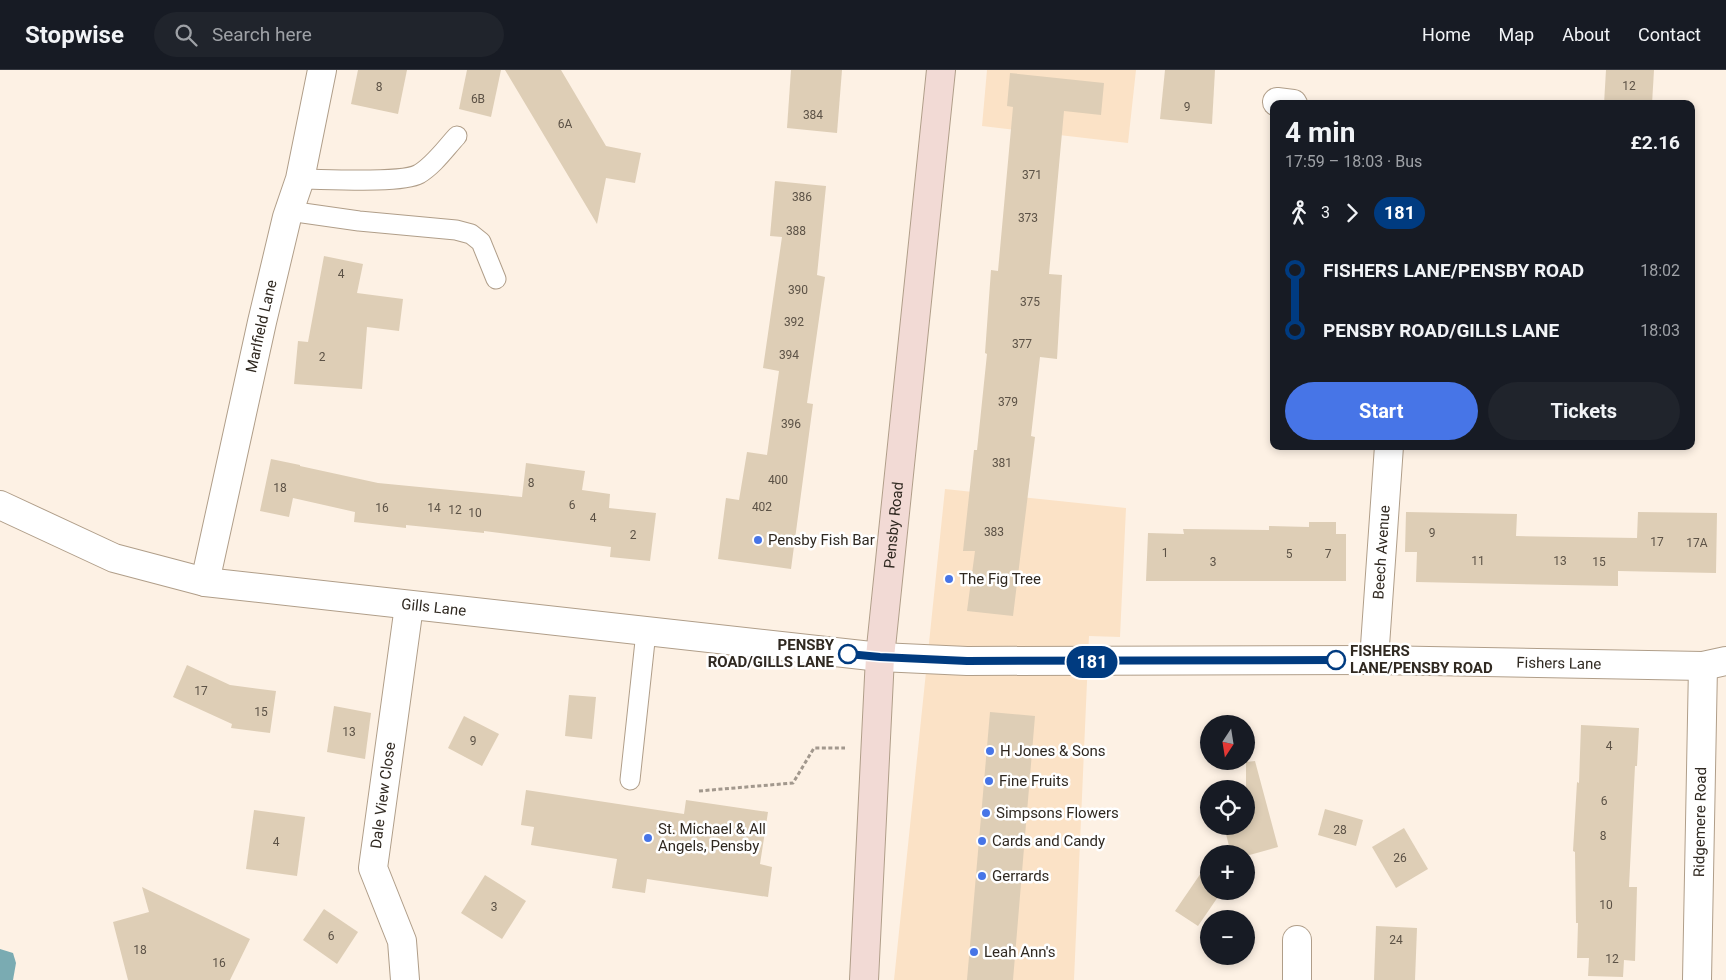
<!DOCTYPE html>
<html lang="en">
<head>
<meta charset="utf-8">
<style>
	:root { --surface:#171b24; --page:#20242c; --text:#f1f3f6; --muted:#9ea1a6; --line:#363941; --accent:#4775e7 }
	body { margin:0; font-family:Roboto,sans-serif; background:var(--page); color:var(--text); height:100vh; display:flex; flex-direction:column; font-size:19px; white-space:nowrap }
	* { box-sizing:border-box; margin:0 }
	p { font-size:16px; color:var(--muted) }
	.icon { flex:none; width:28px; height:28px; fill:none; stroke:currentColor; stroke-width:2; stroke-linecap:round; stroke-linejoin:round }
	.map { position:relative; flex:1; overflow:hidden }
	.details { position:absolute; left:1270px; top:30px; width:425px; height:350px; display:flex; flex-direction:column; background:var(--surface); border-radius:10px; box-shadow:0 2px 8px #0003 }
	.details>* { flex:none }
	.badge { padding:0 10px; border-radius:16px; font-size:18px; line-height:32px }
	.needle { width:32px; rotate:192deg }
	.controls { position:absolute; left:1200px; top:645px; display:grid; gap:10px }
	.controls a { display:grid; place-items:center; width:55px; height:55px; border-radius:50%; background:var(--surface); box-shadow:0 2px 8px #0003; font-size:25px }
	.map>.badge { position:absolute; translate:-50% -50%; box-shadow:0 0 0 2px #fff }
	.legs { display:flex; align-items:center; gap:8px; height:55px; padding:0 15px; font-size:16px }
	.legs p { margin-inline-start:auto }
	.overview { display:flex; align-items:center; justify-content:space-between; height:85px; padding:0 15px }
	h1 { font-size:28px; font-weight:700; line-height:38px }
	.action { display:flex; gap:10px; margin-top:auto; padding:10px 15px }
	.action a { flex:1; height:58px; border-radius:30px; background:var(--accent); color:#fff; font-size:20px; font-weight:700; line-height:58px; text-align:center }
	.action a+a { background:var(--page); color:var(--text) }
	ul { padding:0 15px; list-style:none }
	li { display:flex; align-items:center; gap:18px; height:60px; font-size:19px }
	li i { display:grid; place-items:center; width:8px; height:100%; margin:0 6px; background:currentColor }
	li i::after { content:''; width:12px; height:12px; margin:-6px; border:4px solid; border-radius:50%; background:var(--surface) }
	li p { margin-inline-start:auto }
	li:first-child i { background:linear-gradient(#0000 50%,currentColor 0) }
	li:last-child i { background:linear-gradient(currentColor 50%,#0000 0) }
	header { display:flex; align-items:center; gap:30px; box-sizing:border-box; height:70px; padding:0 25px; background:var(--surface); border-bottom:1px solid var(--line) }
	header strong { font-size:24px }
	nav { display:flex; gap:28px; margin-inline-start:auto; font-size:18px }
	.search { width:350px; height:45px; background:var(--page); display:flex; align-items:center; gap:12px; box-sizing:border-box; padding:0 18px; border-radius:28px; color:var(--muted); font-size:19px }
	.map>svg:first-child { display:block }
	.built { fill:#fbe2c6 }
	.water { fill:#7aabb2 }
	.building { fill:#deceb6 }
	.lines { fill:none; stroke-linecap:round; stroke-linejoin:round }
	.service-casing { stroke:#b09e89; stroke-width:21 }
	.minor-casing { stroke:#b09e89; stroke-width:30 }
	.secondary-casing { stroke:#b09e89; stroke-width:30 }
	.path { stroke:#a2988d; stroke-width:3; stroke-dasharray:4 2.5; stroke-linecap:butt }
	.service { stroke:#fff; stroke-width:19 }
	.minor { stroke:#fff; stroke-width:28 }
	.secondary { stroke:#f2dad5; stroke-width:28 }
	.line-1-casing { stroke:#fff; stroke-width:11 }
	.line-1 { stroke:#003b80; stroke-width:8 }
	.poi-dot { fill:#4775e7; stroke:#fff; stroke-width:2 }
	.stop-1-dot { fill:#fff; stroke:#003b80; stroke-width:2.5 }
	.labels { text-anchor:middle; stroke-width:5; stroke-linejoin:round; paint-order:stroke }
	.number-label { font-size:12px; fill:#5c5246 }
	.street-label { font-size:15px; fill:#302921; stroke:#fff }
	.poi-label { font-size:15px; fill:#302921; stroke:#fff; text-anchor:start }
	.stop-label { font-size:15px; font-weight:bold; fill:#302921; stroke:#fff; text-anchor:end }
</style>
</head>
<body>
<header>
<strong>Stopwise</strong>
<div class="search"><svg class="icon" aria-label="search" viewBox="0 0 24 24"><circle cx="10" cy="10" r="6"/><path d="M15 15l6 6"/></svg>Search here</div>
<nav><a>Home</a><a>Map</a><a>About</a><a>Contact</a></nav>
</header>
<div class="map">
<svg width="1726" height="910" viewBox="0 0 1726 910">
	<rect width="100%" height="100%" fill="#fdf1e4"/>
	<!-- built -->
	<g class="built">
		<polygon points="987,0 1136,0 1128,73 982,56"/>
		<polygon points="945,419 1126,438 1120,567 1089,566 1074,910 894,910"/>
	</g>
	<!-- water -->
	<polygon class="water" points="0,879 13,883 16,893 13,910 0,910"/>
	<!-- building -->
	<g class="building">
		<polygon points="358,0 407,0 398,44 351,34"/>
		<polygon points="467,0 501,0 491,47 459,39"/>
		<polygon points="505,0 561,0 606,76 641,83 635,113 606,108 597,154"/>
		<polygon points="791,0 842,0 837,63 787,58"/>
		<polygon points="1165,0 1215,0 1212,54 1160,49"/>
		<polygon points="1606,0 1654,0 1652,34 1604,34"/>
		<polygon points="1010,3 1104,13 1101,45 1064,41 1049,204 1062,205 1057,289 1040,287 1031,366 1035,367 1013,546 967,541 975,481 963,481 974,380 977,380 987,284 985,283 991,200 998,201 1013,37 1007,36"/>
		<polygon points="775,111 826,116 817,205 825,207 807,333 813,334 791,499 718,489 726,428 739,430 747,382 767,385 779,301 763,298 782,167 770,166"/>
		<polygon points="324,186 363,194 357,223 403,229 399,261 367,257 362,319 294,314 298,271 308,272"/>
		<polygon points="271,389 300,395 300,396 378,413 522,427 526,393 585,401 582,420 610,424 609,438 656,443 650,491 610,487 611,477 484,461 484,463 406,455 406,458 354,452 355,442 293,428 289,447 260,441"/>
		<polygon points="1406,442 1517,444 1516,466 1637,468 1638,442 1717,443 1716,503 1618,501 1618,516 1416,512 1417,482 1405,482"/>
		<polygon points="1309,452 1336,452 1336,464 1346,464 1346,511 1146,511 1148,463 1184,464 1183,459 1269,460 1269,456 1309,457"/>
		<polygon points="187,595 230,615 276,621 270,663 231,658 232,654 173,627"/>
		<polygon points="569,625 596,627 592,669 565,666"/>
		<polygon points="334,636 371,643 365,689 327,682"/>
		<polygon points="990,642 1035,646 1013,910 967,910"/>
		<polygon points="464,646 499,664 482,696 448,678"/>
		<polygon points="1581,655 1639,658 1637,696 1635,696 1629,817 1637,817 1635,891 1624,890 1623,907 1588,906 1589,888 1577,888 1578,853 1576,853 1575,782 1573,781 1577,712 1579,713"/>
		<polygon points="1255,691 1278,777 1246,786 1246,784 1231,784 1224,756 1246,756 1246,692"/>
		<polygon points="526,720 684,744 686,730 768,742 760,794 772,797 768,827 647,809 645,823 612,818 617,789 531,775 534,757 521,755"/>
		<polygon points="1325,739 1363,750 1356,776 1318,765"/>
		<polygon points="254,740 305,747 297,806 246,799"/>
		<polygon points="1404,758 1428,799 1396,818 1372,777"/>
		<polygon points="1201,803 1209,808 1209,821 1222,821 1198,856 1175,841"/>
		<polygon points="485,805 526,831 502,869 461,843"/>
		<polygon points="142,817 250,869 230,910 128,910 113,852 149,842"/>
		<polygon points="324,839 358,862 337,894 303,870"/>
		<polygon points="1376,856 1417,858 1415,910 1374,910"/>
	</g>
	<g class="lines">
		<!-- service casing -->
		<g class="service-casing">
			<g id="service">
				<path d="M 300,109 C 324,109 401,114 419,104 C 434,95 445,79 457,66"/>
				<polyline points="289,141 359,151 456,160 471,164 481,172 496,209"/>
				<polyline points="630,710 646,562"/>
			</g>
		</g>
		<!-- minor casing -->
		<g class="minor-casing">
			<g id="minor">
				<polyline points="1277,32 1293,34"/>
				<path id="s1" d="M 0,435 L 114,488 L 205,512 L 880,587 L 967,591 L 1374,590 L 1703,596 L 1726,591"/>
				<path id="s2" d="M 205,512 L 262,252 L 287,147 L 300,109 L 322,0"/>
				<path id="s3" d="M 1374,590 L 1389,376"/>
				<polyline points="1297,870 1297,910"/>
				<path id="s4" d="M 405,910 L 402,871 L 373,798 L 409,536"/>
				<path id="s5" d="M 1697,910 L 1703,596"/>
			</g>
		</g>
		<!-- secondary casing -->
		<g class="secondary-casing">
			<g id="secondary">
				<path id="s6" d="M 864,910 L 880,587 L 941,0"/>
			</g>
		</g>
		<!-- path -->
		<polyline class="path" points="699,721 793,713 814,678 845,678"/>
		<!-- service -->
		<use href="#service" class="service"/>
		<!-- minor -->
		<use href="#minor" class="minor"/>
		<!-- secondary -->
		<use href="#secondary" class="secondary"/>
	</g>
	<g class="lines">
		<!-- line-1 casing -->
		<g class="line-1-casing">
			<polyline id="line-1" points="848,584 880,587 967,591 1336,590"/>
		</g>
		<!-- line-1 -->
		<use href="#line-1" class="line-1"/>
	</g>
	<!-- markers -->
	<g class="poi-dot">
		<circle cx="758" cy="470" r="5"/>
		<circle cx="949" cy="509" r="5"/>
		<circle cx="990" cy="681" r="5"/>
		<circle cx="989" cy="711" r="5"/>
		<circle cx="986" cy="743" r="5"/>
		<circle cx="648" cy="768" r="5"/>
		<circle cx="982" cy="771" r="5"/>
		<circle cx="982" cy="806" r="5"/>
		<circle cx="974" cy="882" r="5"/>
	</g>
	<g class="stop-1-dot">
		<circle cx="848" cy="584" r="9"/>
		<circle cx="1336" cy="590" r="9"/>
	</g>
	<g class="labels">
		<!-- number labels -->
		<g class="number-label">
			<text x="1629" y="20">12</text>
			<text x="379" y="21">8</text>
			<text x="478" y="33">6B</text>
			<text x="1187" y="41">9</text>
			<text x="813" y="49">384</text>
			<text x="565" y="58">6A</text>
			<text x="1032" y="109">371</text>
			<text x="802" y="131">386</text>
			<text x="1028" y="152">373</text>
			<text x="796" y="165">388</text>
			<text x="341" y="208">4</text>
			<text x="798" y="224">390</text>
			<text x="1030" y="236">375</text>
			<text x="794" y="256">392</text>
			<text x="1022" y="278">377</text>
			<text x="789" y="289">394</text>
			<text x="322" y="291">2</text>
			<text x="1008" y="336">379</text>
			<text x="791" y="358">396</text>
			<text x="1002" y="397">381</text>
			<text x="778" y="414">400</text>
			<text x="531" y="417">8</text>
			<text x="280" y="422">18</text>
			<text x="572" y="439">6</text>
			<text x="762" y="441">402</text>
			<text x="382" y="442">16</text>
			<text x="434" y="442">14</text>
			<text x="455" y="444">12</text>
			<text x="475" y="447">10</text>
			<text x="593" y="452">4</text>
			<text x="994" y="466">383</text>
			<text x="1432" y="467">9</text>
			<text x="633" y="469">2</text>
			<text x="1657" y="476">17</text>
			<text x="1697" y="477">17A</text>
			<text x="1165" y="487">1</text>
			<text x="1289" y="488">5</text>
			<text x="1328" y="488">7</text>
			<text x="1478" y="495">11</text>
			<text x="1560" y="495">13</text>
			<text x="1213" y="496">3</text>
			<text x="1599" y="496">15</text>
			<text x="201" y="625">17</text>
			<text x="261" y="646">15</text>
			<text x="349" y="666">13</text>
			<text x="473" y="675">9</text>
			<text x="1609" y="680">4</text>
			<text x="1604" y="735">6</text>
			<text x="1340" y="764">28</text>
			<text x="1603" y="770">8</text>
			<text x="276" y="776">4</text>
			<text x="1400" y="792">26</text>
			<text x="1606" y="839">10</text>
			<text x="494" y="841">3</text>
			<text x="331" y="870">6</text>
			<text x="1396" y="874">24</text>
			<text x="140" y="884">18</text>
			<text x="1612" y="893">12</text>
			<text x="219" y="897">16</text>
		</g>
		<!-- street labels -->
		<g class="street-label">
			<text dy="5" stroke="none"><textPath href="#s2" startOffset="262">Marlfield Lane</textPath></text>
			<text dy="5" stroke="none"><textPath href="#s6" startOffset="456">Pensby Road</textPath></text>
			<text dy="5" stroke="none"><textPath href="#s3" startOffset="108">Beech Avenue</textPath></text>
			<text dy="5" stroke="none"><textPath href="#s1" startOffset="450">Gills Lane</textPath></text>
			<text dy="5" stroke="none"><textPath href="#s1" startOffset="1578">Fishers Lane</textPath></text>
			<text dy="5" stroke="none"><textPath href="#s4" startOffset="191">Dale View Close</textPath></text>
			<text dy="5" stroke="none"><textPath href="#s5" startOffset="158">Ridgemere Road</textPath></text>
		</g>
		<!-- poi labels -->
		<g class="poi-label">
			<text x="768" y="475">Pensby Fish Bar</text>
			<text x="959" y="514">The Fig Tree</text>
			<text x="1000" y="686">H Jones &amp; Sons</text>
			<text x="999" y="716">Fine Fruits</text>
			<text x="996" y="748">Simpsons Flowers</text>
			<text x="658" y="764">St. Michael &amp; All<tspan x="658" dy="17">Angels, Pensby</tspan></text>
			<text x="992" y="776">Cards and Candy</text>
			<text x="992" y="811">Gerrards</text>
			<text x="984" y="887">Leah Ann's</text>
		</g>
		<!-- stop labels -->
		<g class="stop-label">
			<text x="834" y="580">PENSBY<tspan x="834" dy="17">ROAD/GILLS LANE</tspan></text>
			<text x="1350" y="586" text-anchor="start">FISHERS<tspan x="1350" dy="17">LANE/PENSBY ROAD</tspan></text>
		</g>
	</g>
</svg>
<div class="controls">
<a><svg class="needle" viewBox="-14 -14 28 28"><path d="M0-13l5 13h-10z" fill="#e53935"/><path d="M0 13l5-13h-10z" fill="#9ea1a6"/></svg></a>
<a><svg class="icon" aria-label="locate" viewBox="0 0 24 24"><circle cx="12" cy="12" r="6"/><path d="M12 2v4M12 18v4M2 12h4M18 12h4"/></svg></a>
<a>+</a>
<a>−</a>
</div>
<b class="badge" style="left:1092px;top:592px;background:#003b80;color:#fff">181</b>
<section class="details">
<div class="overview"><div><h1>4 min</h1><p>17:59 – 18:03 · Bus</p></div><b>£2.16</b></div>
<div class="legs"><svg class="icon" aria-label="walk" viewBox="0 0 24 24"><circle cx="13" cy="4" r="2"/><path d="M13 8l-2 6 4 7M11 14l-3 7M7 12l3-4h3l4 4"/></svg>3<svg class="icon" aria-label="forward" viewBox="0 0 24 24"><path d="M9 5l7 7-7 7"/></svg><b class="badge" style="background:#003b80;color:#fff">181</b></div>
<ul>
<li><i style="color:#003b80"></i><b>FISHERS LANE/PENSBY ROAD</b><p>18:02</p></li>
<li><i style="color:#003b80"></i><b>PENSBY ROAD/GILLS LANE</b><p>18:03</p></li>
</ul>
<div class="action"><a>Start</a><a>Tickets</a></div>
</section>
</div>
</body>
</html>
